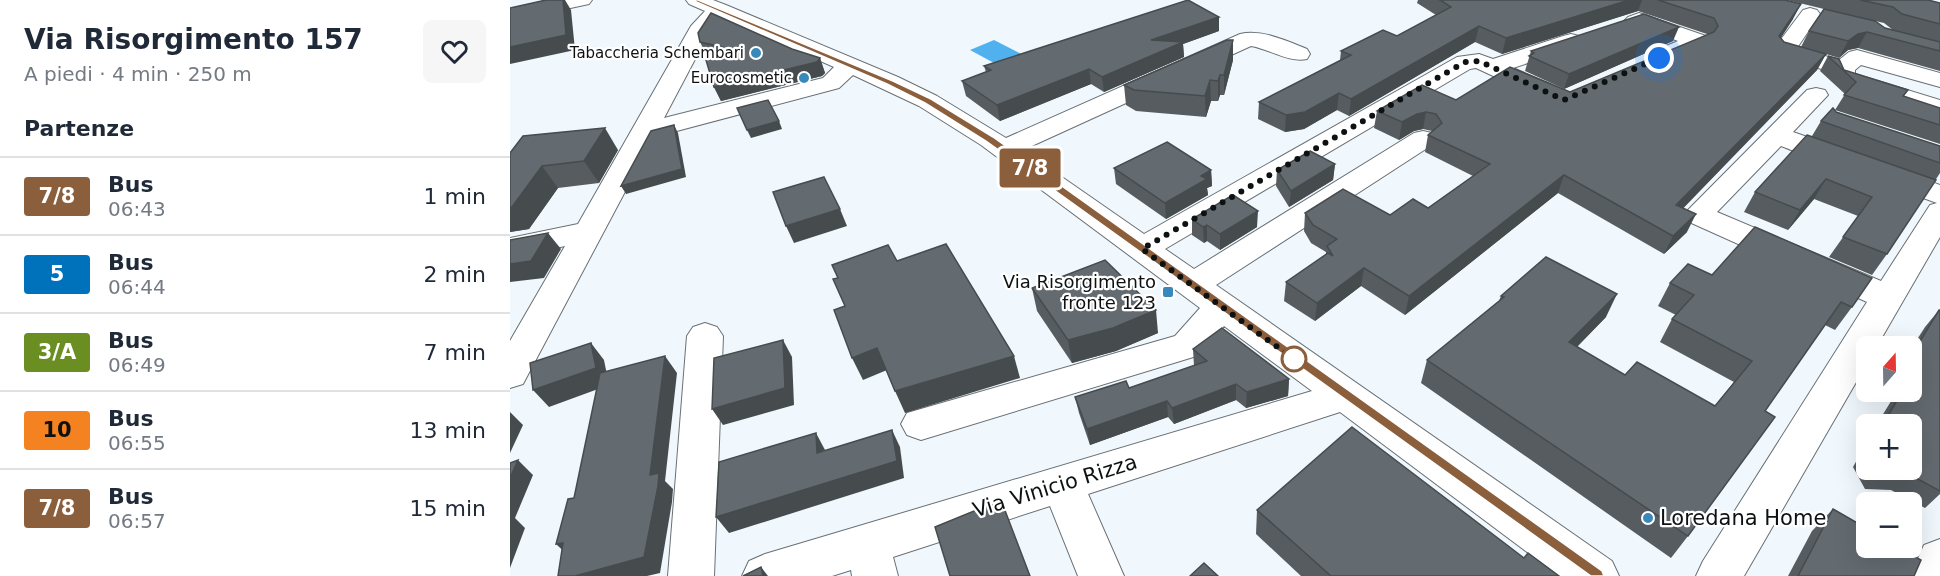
<!DOCTYPE html>
<html lang="it">
<head>
<meta charset="utf-8">
<style>
	:root { --surface:#fff; --page:#f6f6f7; --text:#1f2937; --muted:#747a83; --line:#e0e1e3 }
	body { margin:0; font-family:"DejaVu Sans",sans-serif; background:var(--page); color:var(--text); height:100vh; display:flex; flex-direction:column; font-size:22px; white-space:nowrap }
	* { box-sizing:border-box; margin:0 }
	p { font-size:20px; color:var(--muted) }
	.icon { flex:none; width:33px; height:33px; fill:none; stroke:currentColor; stroke-width:2; stroke-linecap:round; stroke-linejoin:round }
	.map { position:relative; flex:1; overflow:hidden }
	.side { display:flex; flex-direction:column; background:var(--surface); width:510px }
	.side>* { flex:none }
	.badge { padding:0 12px; border-radius:4px; font-size:21px; line-height:39px }
	.needle { width:39px; rotate:20deg }
	.buttons { position:absolute; left:1346px; top:336px; display:grid; gap:12px }
	.buttons a { display:grid; place-items:center; width:66px; height:66px; border-radius:9px; background:var(--surface); box-shadow:0 6px 24px #0002; font-size:30px }
	.you { position:absolute; width:30px; height:30px; margin:-15px; border:4px solid #fff; border-radius:50%; background:#1a73e8; box-shadow:0 0 0 9px #1a73e833 }
	.map>.badge { position:absolute; translate:-50% -50%; box-shadow:0 0 0 3px #fff }
	h2 { padding:0 24px; font-size:22px; line-height:54px }
	.round { display:grid; place-items:center; flex:none; width:63px; height:63px; border-radius:9px; background:var(--page) }
	.headline { display:flex; align-items:center; justify-content:space-between; height:102px; padding:0 24px }
	h1 { font-size:28px; font-weight:700; line-height:45px }
	ul { padding:0; list-style:none }
	li { display:flex; align-items:center; gap:18px; height:78px; padding:0 24px; border-top:2px solid var(--line) }
	li div { flex:1 }
	li b { display:block; font-size:22px }
	li em { font-style:normal }
	li .badge { min-width:66px; font-weight:700; text-align:center }
	main { display:flex; flex:1; min-height:0 }
	.map>svg:first-child { display:block }
	.water { fill:#51b1ee }
	.lines { fill:none; stroke-linecap:round; stroke-linejoin:round }
	.minor-casing { stroke:#697075; stroke-width:2 }
	.minor { fill:#fff; fill-rule:evenodd }
	.wall { fill:#565c60; fill-rule:evenodd }
	.shaded-wall { fill:#464b4e }
	.building { fill:#646b70; stroke:#464b4e; stroke-width:1.5 }
	.line { fill:#8b5e3c; stroke:#fff; stroke-width:1.5 }
	.walk { stroke:#0e1112; stroke-width:6; stroke-dasharray:0 10.8 }
	.poi-dot { fill:#3988ba; stroke:#fff; stroke-width:2 }
	.stop-dot { fill:#fff; stroke:#8b5e3c; stroke-width:3 }
	.labels { text-anchor:middle; stroke-width:4.5; stroke-linejoin:round; paint-order:stroke }
	.far-poi-label { font-size:15px; fill:#0e1112; stroke:#fff; text-anchor:end }
	.poi-label { font-size:18px; fill:#0e1112; stroke:#fff; text-anchor:end }
	.near-street-label { font-size:21px; fill:#0e1112; stroke:#fff }
	.near-poi-label { font-size:21px; fill:#0e1112; stroke:#fff; text-anchor:start }
</style>
</head>
<body>
<main>
<section class="side">
<div class="headline"><div><h1>Via Risorgimento 157</h1><p>A piedi · 4 min · 250 m</p></div><a class="round"><svg class="icon" aria-label="heart" viewBox="0 0 24 24"><path d="M12 20l-8-8c-3-5 5-10 8-4 3-6 11-1 8 4z"/></svg></a></div>
<h2>Partenze</h2>
<ul>
<li><span class="badge" style="background:#8b5e3c;color:#fff">7/8</span><div><b>Bus</b><p>06:43</p></div><em>1 min</em></li>
<li><span class="badge" style="background:#0072bc;color:#fff">5</span><div><b>Bus</b><p>06:44</p></div><em>2 min</em></li>
<li><span class="badge" style="background:#6b8e23;color:#fff">3/A</span><div><b>Bus</b><p>06:49</p></div><em>7 min</em></li>
<li><span class="badge" style="background:#f58220;color:#111">10</span><div><b>Bus</b><p>06:55</p></div><em>13 min</em></li>
<li><span class="badge" style="background:#8b5e3c;color:#fff">7/8</span><div><b>Bus</b><p>06:57</p></div><em>15 min</em></li>
</ul>
</section>
<div class="map">
<svg width="1430" height="576" viewBox="0 0 1430 576">
	<rect width="100%" height="100%" fill="#f0f8fd"/>
	<!-- water -->
	<polygon class="water" points="484,40 521,59 497,70 460,50"/>
	<g class="lines">
		<!-- minor casing -->
		<g class="minor-casing">
			<g id="minor">
				<polygon points="42,0 82,0 79,4 0,21 0,9"/>
				<path d="M 176,0 L 203,0 L 216,5 L 388,77 L 427,96 L 496,138 L 730,34 C 752,29 777,41 797,49 L 800,54 L 797,59 C 779,63 759,49 741,46 L 513,150 L 634,234 L 947,57 L 969,54 L 983,59 L 1053,36 L 1061,34 L 1069,36 L 1072,41 L 1069,46 L 1003,68 L 1042,85 L 1045,90 L 1042,95 L 1033,97 L 1024,95 L 966,68 L 960,69 L 655,249 L 684,269 L 904,133 L 913,131 L 922,133 L 926,139 L 922,145 L 706,285 L 1102,561 L 1109,576 L 1049,576 L 830,412 L 578,494 L 614,576 L 568,576 L 540,506 L 383,557 L 388,576 L 342,576 L 341,570 L 322,576 L 232,576 L 239,561 L 255,554 L 802,391 L 714,326 L 690,355 L 411,440 L 397,435 L 391,424 L 397,413 L 665,336 L 690,308 L 471,145 L 409,106 L 343,75 L 329,88 L 144,137 L 13,384 L 0,388 L 0,341 L 55,246 L 0,258 L 0,238 L 68,224 L 181,26 L 195,11 L 179,4 ZM 211,18 L 324,67 L 313,78 L 154,118 L 201,29 Z"/>
				<polygon points="1300,8 1307,10 1310,14 1287,48 1329,60 1339,52 1347,50 1430,73 1430,87 1351,65 1345,70 1345,74 1430,100 1430,116 1326,83 1322,72 1266,56 1263,51 1266,46 1293,10"/>
				<path d="M 1129,13 L 1196,36 L 1199,41 L 1196,46 C 1179,53 1158,67 1140,63 L 1137,58 L 1140,53 L 1168,41 L 1129,26 L 1118,25 L 1114,21 L 1118,17 Z"/>
				<path d="M 1306,88 L 1315,90 L 1318,95 L 1283,132 L 1340,152 L 1344,158 L 1340,164 C 1318,169 1291,153 1271,146 L 1207,212 L 1371,281 L 1420,205 L 1427,203 L 1366,181 L 1362,175 L 1366,169 L 1376,167 L 1386,169 L 1430,185 L 1430,237 L 1367,346 L 1356,346 L 1356,365 L 1234,576 L 1186,576 L 1193,561 L 1357,302 L 1177,221 L 1173,215 L 1297,90 Z"/>
				<polygon points="195,323 207,327 213,336 204,576 158,576 177,336 183,327"/>
				<polygon points="1430,539 1430,576 1400,576 1414,545"/>
			</g>
		</g>
		<!-- minor -->
		<use href="#minor" class="minor"/>
	</g>
	<!-- wall -->
	<g class="wall">
		<path d="M 908,0 L 1418,0 L 1430,3 L 1430,71 L 1348,48 L 1338,50 L 1329,58 L 1316,54 L 1307,70 L 1173,208 L 1177,232 L 1154,254 L 1048,193 L 895,315 L 851,286 L 805,321 L 774,301 L 776,282 L 816,255 L 816,252 L 801,243 L 794,231 L 795,213 L 880,215 L 918,208 L 963,176 L 915,152 L 918,135 L 922,131 L 913,129 L 904,131 L 889,140 L 864,128 L 867,111 L 946,100 L 1060,92 L 1197,35 L 1197,34 L 1128,11 L 992,54 L 965,42 L 839,116 L 827,110 L 794,129 L 775,132 L 748,119 L 749,102 L 830,60 L 831,51 L 887,36 L 926,15 L 907,3 ZM 1277,0 L 1314,9 L 1299,31 L 1291,47 L 1274,42 L 1271,38 L 1283,19 ZM 1322,11 L 1374,23 L 1383,30 L 1375,28 Z"/>
		<polygon points="709,31 673,44 674,57 594,92 581,84 490,121 456,96 452,81 476,72 474,66"/>
		<polygon points="1163,41 1054,89 1015,71 1021,51"/>
		<polygon points="190,42 282,49 310,58 315,73 312,76 211,101 204,87 201,57 197,56"/>
		<polygon points="1318,56 1334,70 1398,90 1394,96 1430,108 1430,144 1325,110 1326,112 1430,146 1430,173 1377,254 1362,275 1319,257 1348,216 1304,199 1278,230 1234,212 1245,192 1302,136 1311,121 1325,110 1335,94 1310,71"/>
		<polygon points="723,60 714,95 710,95 708,101 701,101 696,117 626,111 616,105 614,85"/>
		<polygon points="108,150 89,183 48,188 19,229 0,232 0,153"/>
		<polygon points="825,164 823,180 779,207 766,186 767,170"/>
		<polygon points="604,168 701,170 702,186 697,188 698,195 656,219 606,184"/>
		<polygon points="682,219 747,227 710,250 697,241 694,243 682,235"/>
		<polygon points="1245,227 1342,307 1325,330 1315,325 1255,411 1178,536 1161,558 911,383 917,360 989,301 991,296 1096,317 1067,347 1115,375 1205,406 1224,382 1150,342 1162,319 1166,315 1148,306 1160,283 1202,275"/>
		<polygon points="522,288 648,333 606,351 562,363 527,311"/>
		<polygon points="1429,310 1430,310 1430,494 1415,508 1381,490 1355,489 1343,467 1356,444 1356,470 1401,470 1401,424 1367,424 1383,398 1374,393 1375,392 1401,392 1401,349 1415,327"/>
		<polygon points="683,349 779,379 778,396 736,408 726,400 664,424 658,417 580,445 569,413 565,397 619,388 684,366"/>
		<polygon points="1323,509 1404,576 1278,576 1302,531"/>
		<polygon points="747,510 1014,558 1049,576 791,576 746,534"/>
	</g>
	<!-- shaded-wall -->
	<g class="shaded-wall">
		<polygon points="53,0 55,0 61,10 65,50 0,64 0,47"/>
		<polygon points="1119,0 1132,0 1128,11 992,54 996,38"/>
		<polygon points="1291,4 1283,19 1261,52 1269,36"/>
		<polygon points="709,17 709,31 673,44 674,57 594,92 592,77 641,40"/>
		<polygon points="969,26 965,42 839,116 841,99"/>
		<polygon points="1169,27 1163,41 1054,89 1059,74"/>
		<polygon points="1357,32 1348,48 1338,50 1329,58 1338,41 1348,34"/>
		<polygon points="723,40 723,60 714,95 714,75"/>
		<polygon points="1316,54 1307,70 1158,224 1166,205"/>
		<polygon points="310,58 315,73 312,76 211,101 204,87"/>
		<polygon points="579,69 581,84 490,121 487,105"/>
		<polygon points="710,75 710,95 708,101 708,81"/>
		<polygon points="700,80 701,101 696,117 695,96"/>
		<polygon points="829,93 827,110 794,129 775,132 776,115"/>
		<polygon points="916,112 913,129 904,131 889,140 892,122 907,114"/>
		<polygon points="269,121 272,129 241,138 237,130"/>
		<polygon points="164,125 168,133 176,177 116,194 111,186"/>
		<polygon points="95,128 108,150 89,183 74,161"/>
		<polygon points="825,164 823,180 779,207 781,191"/>
		<polygon points="32,166 48,188 19,229 0,232 0,207"/>
		<polygon points="701,170 702,186 697,188 698,195 656,219 655,203 691,176"/>
		<polygon points="1054,175 1048,193 895,315 899,296"/>
		<polygon points="1316,179 1304,199 1278,230 1290,210"/>
		<polygon points="330,209 337,226 284,243 276,226"/>
		<polygon points="748,211 747,227 710,250 710,234"/>
		<polygon points="1186,214 1177,232 1154,254 1163,236"/>
		<polygon points="697,225 697,241 694,243 693,227"/>
		<polygon points="38,233 51,249 34,278 0,282 0,264"/>
		<polygon points="854,268 851,286 805,321 807,303"/>
		<polygon points="1107,294 1096,317 1049,365 1059,342"/>
		<polygon points="646,310 648,333 606,351 562,363 558,340"/>
		<polygon points="273,340 282,357 284,405 213,425 202,409"/>
		<polygon points="81,343 94,360 99,385 39,407 23,390"/>
		<polygon points="367,348 377,370 353,380 342,358"/>
		<polygon points="155,356 167,373 155,481 163,489 162,502 150,573 137,576 65,576 140,475"/>
		<polygon points="504,356 510,378 395,413 385,391"/>
		<polygon points="779,379 778,396 736,408 737,392"/>
		<polygon points="726,384 726,400 664,424 662,408"/>
		<polygon points="657,401 658,417 580,445 577,429"/>
		<polygon points="0,412 13,425 0,453"/>
		<polygon points="382,430 390,447 394,478 219,533 206,517"/>
		<polygon points="306,433 315,450 307,453"/>
		<polygon points="8,460 23,475 5,518 15,528 0,568 0,478"/>
		<polygon points="53,543 63,560 46,544"/>
		<polygon points="251,567 258,576 253,576"/>
	</g>
	<!-- building -->
	<g class="building">
		<polygon points="36,0 53,0 56,35 0,47 0,8"/>
		<polygon points="678,0 709,17 641,40 673,42 592,77 579,69 487,105 452,81 481,70 474,66"/>
		<polygon points="930,0 1119,0 996,38 969,26 841,99 829,93 795,112 776,115 749,102 841,55 831,51 873,30 887,36 941,7"/>
		<polygon points="1148,0 1275,0 1291,4 1269,36 1274,42 1316,54 1166,205 1186,214 1163,236 1054,175 899,296 854,268 807,303 776,282 818,253 823,256 817,246 827,239 803,225 795,213 833,189 880,215 903,199 918,208 980,164 918,135 932,123 926,114 916,112 907,114 892,122 867,111 912,85 946,100 1000,67 1060,92 1204,32 1208,26 1204,18"/>
		<polygon points="1350,0 1418,0 1430,3 1430,24 1392,14 1383,7"/>
		<polygon points="1314,9 1365,21 1375,28 1430,42 1430,51 1357,32 1348,34 1338,41 1299,31"/>
		<polygon points="201,13 282,49 310,58 307,62 204,87 196,60 212,47 190,42 188,33"/>
		<polygon points="1134,14 1169,27 1059,74 1019,56 1024,53 1021,51"/>
		<polygon points="717,40 723,40 714,75 710,75 708,81 700,80 695,96 624,90 614,85"/>
		<polygon points="1318,56 1329,59 1334,70 1398,90 1393,96 1430,108 1430,125 1334,95 1346,82"/>
		<polygon points="258,100 269,121 237,130 227,108"/>
		<polygon points="1323,108 1326,112 1430,146 1430,163 1311,121"/>
		<polygon points="164,125 172,169 111,186 141,131"/>
		<polygon points="95,128 74,161 32,166 2,207 0,207 0,153 13,136"/>
		<polygon points="1297,135 1426,180 1377,254 1333,237 1362,197 1316,179 1290,210 1245,192"/>
		<polygon points="657,142 701,170 691,176 697,179 655,203 604,168"/>
		<polygon points="800,151 825,164 781,191 767,170"/>
		<polygon points="314,177 330,209 276,226 263,192"/>
		<polygon points="723,195 748,211 710,234 697,225 693,227 682,219"/>
		<polygon points="1245,227 1362,278 1342,307 1331,302 1255,411 1265,417 1178,536 917,360 994,297 991,296 1036,257 1107,294 1059,342 1115,375 1127,362 1205,406 1242,361 1162,319 1184,295 1160,283 1178,264 1202,275"/>
		<polygon points="38,233 21,261 0,264 0,240"/>
		<polygon points="436,244 504,356 385,391 367,348 342,358 324,310 335,306 323,279 328,278 322,265 378,245 387,261"/>
		<polygon points="595,260 646,310 603,328 558,340 522,288"/>
		<polygon points="1429,310 1430,310 1430,491 1397,473 1371,473 1369,470 1401,470 1401,424 1373,424 1392,392 1401,392 1401,356"/>
		<polygon points="712,328 779,379 737,392 726,384 662,408 657,401 577,429 565,397 616,381 619,388 697,361 683,349"/>
		<polygon points="273,340 275,388 202,409 204,358"/>
		<polygon points="81,343 86,368 23,390 20,363"/>
		<polygon points="155,356 140,475 149,473 148,486 134,557 65,576 48,576 53,543 46,544 58,499 64,498 90,373"/>
		<polygon points="842,427 1014,558 1018,553 1049,576 821,576 747,510"/>
		<polygon points="382,430 387,461 206,517 209,462 306,433 307,453"/>
		<polygon points="8,460 0,478 0,463"/>
		<polygon points="491,500 520,576 440,576 425,527"/>
		<polygon points="1323,509 1356,528 1356,548 1390,548 1411,560 1404,576 1288,576"/>
		<polygon points="694,563 708,576 680,576"/>
		<polygon points="251,567 253,576 233,576"/>
	</g>
	<!-- line -->
	<polygon class="line" points="182,0 188,0 383,81 421,99 483,137 1092,571 1094,576 1081,576 476,141 415,103 377,84"/>
	<g class="lines">
		<!-- walk -->
		<polyline class="walk" points="784,359 632,249 955,62 969,61 1054,100 1149,58"/>
	</g>
	<!-- markers -->
	<g class="poi-dot">
		<circle cx="246" cy="53" r="6"/>
		<circle cx="294" cy="78" r="6"/>
		<rect x="652" y="286" width="12" height="12" rx="3"/>
		<circle cx="1138" cy="518" r="6"/>
	</g>
	<circle class="stop-dot" cx="784" cy="359" r="12"/>
	<g class="labels">
		<!-- far-poi labels -->
		<g class="far-poi-label">
			<text x="234" y="58">Tabaccheria Schembari</text>
			<text x="282" y="83">Eurocosmetic</text>
		</g>
		<!-- poi labels -->
		<g class="poi-label">
			<text x="646" y="288">Via Risorgimento<tspan x="646" dy="21">fronte 123</tspan></text>
		</g>
		<!-- near-street labels -->
		<g class="near-street-label">
			<text transform="translate(545 486) rotate(-17)" y="7">Via Vinicio Rizza</text>
		</g>
		<!-- near-poi labels -->
		<g class="near-poi-label">
			<text x="1150" y="525">Loredana Home</text>
		</g>
	</g>
</svg>
<div class="buttons">
<a><svg class="needle" viewBox="-14 -14 28 28"><path d="M0-13l5 13h-10z" fill="#e53935"/><path d="M0 13l5-13h-10z" fill="#747a83"/></svg></a>
<a>+</a>
<a>−</a>
</div>
<div class="you" style="left:1149px;top:58px"></div>
<b class="badge" style="left:520px;top:168px;background:#8b5e3c;color:#fff">7/8</b>
</div>
</main>
</body>
</html>
